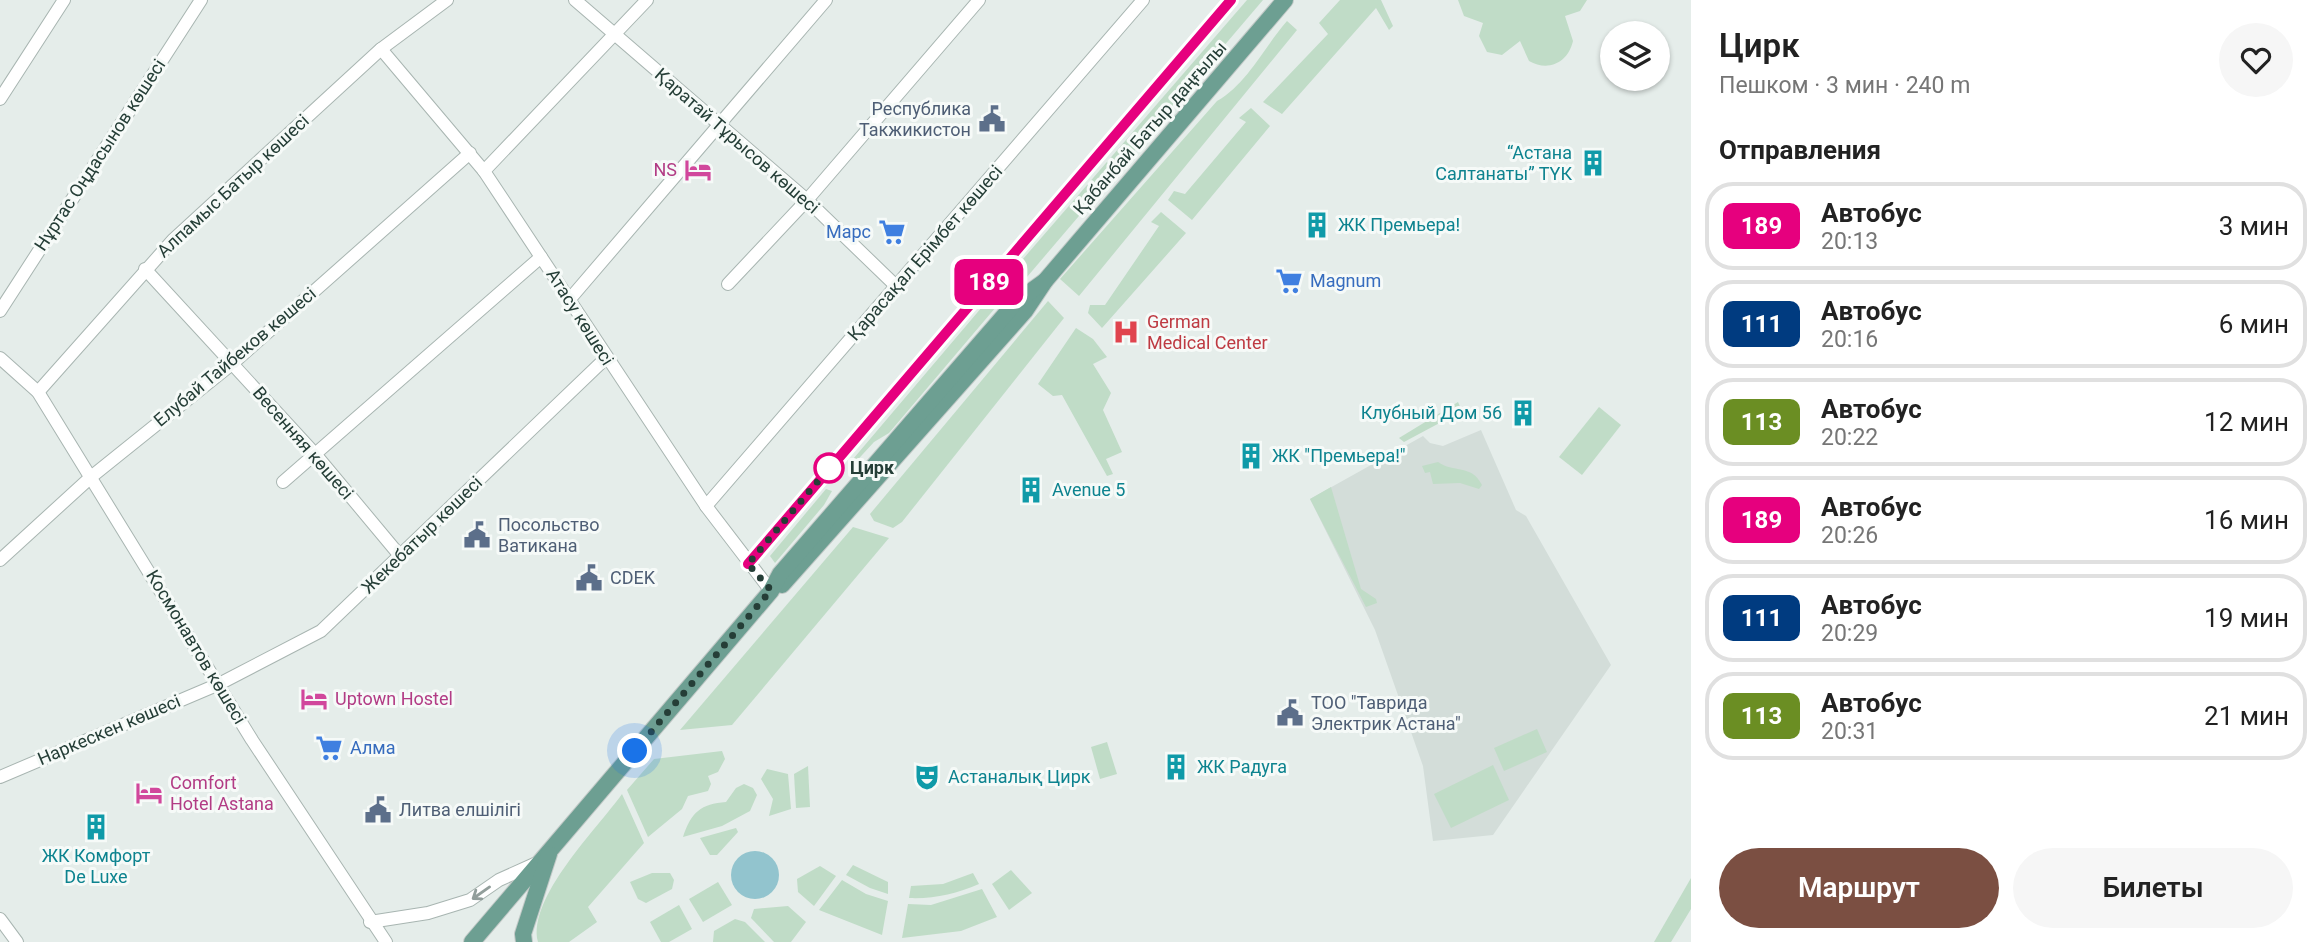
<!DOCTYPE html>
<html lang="ru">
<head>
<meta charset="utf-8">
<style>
	:root { --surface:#fff; --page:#f6f6f6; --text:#222; --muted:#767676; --line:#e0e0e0; --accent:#7b4f42 }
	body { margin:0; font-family:Roboto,sans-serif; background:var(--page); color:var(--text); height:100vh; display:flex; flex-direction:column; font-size:26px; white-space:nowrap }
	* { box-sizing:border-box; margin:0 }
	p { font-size:23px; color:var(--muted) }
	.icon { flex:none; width:38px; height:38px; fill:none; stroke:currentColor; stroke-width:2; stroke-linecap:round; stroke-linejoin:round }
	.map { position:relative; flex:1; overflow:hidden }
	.drawer { display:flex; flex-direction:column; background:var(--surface); width:630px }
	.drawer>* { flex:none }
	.badge { padding:0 14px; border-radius:10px; font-size:24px; line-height:46px }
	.tools { position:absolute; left:1600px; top:21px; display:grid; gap:14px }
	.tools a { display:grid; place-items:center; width:70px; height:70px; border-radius:50%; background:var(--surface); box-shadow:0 2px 5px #0004; font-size:35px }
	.you { position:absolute; width:35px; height:35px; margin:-18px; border:5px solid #fff; border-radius:50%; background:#1a73e8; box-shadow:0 0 0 10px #1a73e833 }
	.map>.badge { position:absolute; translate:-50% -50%; box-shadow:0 0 0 4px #fff }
	h2 { padding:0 28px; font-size:26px; line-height:63px }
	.round { display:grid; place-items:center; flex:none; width:74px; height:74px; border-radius:37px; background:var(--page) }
	.head { display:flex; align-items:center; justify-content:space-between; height:119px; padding:0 28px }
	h1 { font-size:33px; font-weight:600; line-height:52px }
	.button { display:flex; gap:14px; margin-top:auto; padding:14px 28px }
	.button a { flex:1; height:80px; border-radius:42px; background:var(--accent); color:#fff; font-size:28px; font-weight:600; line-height:80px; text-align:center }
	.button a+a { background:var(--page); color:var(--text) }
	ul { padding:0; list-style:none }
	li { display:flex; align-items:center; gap:21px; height:88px; margin:0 14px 10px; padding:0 14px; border:4px solid var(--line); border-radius:28px }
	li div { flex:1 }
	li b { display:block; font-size:26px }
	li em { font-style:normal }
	li .badge { min-width:77px; font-weight:700; text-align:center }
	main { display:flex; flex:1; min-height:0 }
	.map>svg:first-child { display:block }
	.built { fill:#d3ddd9 }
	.green { fill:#c0dcc7 }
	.water { fill:#92c4ce }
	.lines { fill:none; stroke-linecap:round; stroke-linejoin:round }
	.minor-casing { stroke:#a8b5b1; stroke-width:14 }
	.major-casing { stroke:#c2c9c7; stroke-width:18 }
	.minor { stroke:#fff; stroke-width:12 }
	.major { stroke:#6d9f92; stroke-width:16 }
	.oneway { stroke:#929e9b }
	.line-casing { stroke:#fff; stroke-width:16 }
	.line { stroke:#e6007e; stroke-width:10 }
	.walk { stroke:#253e37; stroke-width:7; stroke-dasharray:0 12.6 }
	.stop-dot { fill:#fff; stroke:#e6007e; stroke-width:3.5 }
	.labels { text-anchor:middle; stroke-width:6; stroke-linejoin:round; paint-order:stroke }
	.service-label { font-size:18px; fill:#4e5e75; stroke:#f6faf8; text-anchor:start }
	.street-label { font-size:18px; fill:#253e37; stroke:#f6faf8 }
	.culture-label { font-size:18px; fill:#0d838f; stroke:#f6faf8; text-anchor:start }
	.hotel-label { font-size:18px; fill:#b23c85; stroke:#f6faf8; text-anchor:start }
	.shop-label { font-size:18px; fill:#366cbe; stroke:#f6faf8; text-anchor:start }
	.health-label { font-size:18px; fill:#be3a42; stroke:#f6faf8; text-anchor:start }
	.stop-label { font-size:18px; font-weight:bold; fill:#253e37; stroke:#f6faf8; text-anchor:start }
</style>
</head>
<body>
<main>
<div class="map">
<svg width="1691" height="942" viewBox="0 0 1691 942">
	<rect width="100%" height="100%" fill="#e5edea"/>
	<!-- built -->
	<polygon class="built" points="1481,430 1516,510 1526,516 1611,665 1493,835 1433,841 1423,766 1375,630 1310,499 1423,436 1430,443 1443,446"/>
	<!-- green -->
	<g class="green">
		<polygon points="1247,0 1263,0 1021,284 1010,274"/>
		<polygon points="1340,0 1381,0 1393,26 1389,30 1376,8 1282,114 1263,102 1328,34 1319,23"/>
		<path d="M 1458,0 L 1587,0 L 1580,11 L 1565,16 L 1573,41 C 1568,63 1548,72 1529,61 L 1520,41 L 1502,55 L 1487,52 L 1479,36 L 1483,23 L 1464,16 Z"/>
		<path d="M 1287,21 L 1297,30 L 1079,296 L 1060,279 L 1217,101 C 1248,83 1264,47 1287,21 Z"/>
		<polygon points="1251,108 1270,126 1192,220 1168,200 1174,191 1185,194 1246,122 1239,118"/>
		<polygon points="1161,212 1186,233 1102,328 1088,313 1090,305 1105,305 1159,226 1151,222"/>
		<polygon points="999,287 1007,294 889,433 874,442 851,467 848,465"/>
		<polygon points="1048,301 1064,318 902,522 893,528 874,521 870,514"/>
		<polygon points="1076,328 1093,339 1107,357 1093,364 1111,393 1103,410 1122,452 1106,459 1113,474 1107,476 1062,395 1053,396 1038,384"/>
		<polygon points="1458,402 1462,411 1404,442 1399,438"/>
		<polygon points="1599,407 1621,425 1582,475 1559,457"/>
		<path d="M 1438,462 C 1453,473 1472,464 1482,485 L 1479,489 L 1460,483 L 1433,484 L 1430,472 L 1425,473 L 1422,466 Z"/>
		<polygon points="1331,487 1361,589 1376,599 1377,603 1366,607 1310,499"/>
		<polygon points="826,489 832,491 824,505 775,563 770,556"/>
		<polygon points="853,527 889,538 732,725 680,730"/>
		<polygon points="1537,729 1547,752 1504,771 1494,748"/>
		<polygon points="1107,742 1117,774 1100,779 1091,747"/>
		<polygon points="722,751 725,759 718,772 708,776 711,784 708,791 688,796 682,809 648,837 627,790 654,759"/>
		<polygon points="1493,765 1509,800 1451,828 1434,794"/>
		<polygon points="808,766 810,807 796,808 794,774"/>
		<polygon points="767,769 788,774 791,809 769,816 773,799 761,779"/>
		<path d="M 744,784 L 753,788 L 757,795 L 750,811 L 722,826 L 683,837 C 691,812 701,804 726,802 L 736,788 Z"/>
		<path d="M 622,794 L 644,843 L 588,907 L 597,922 L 569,942 L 538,942 C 527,898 597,829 622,794 Z"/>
		<polygon points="736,828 738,832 717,855 710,855 700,838"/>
		<polygon points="853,865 888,882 888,894 870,888 846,875"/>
		<polygon points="820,866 836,876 814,906 798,892 797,879"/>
		<polygon points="1011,870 1032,893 1009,910 992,884"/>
		<polygon points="652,873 670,873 674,880 672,889 646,903 638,899 630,882"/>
		<path d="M 973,873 L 979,884 C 956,894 934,899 909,898 L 911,886 L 943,884 Z"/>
		<polygon points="1691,878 1691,909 1671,942 1654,942"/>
		<polygon points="842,880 866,894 888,901 882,935 819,910"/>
		<polygon points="718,882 732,905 703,922 689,899"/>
		<polygon points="982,889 997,917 961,931 902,938 908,904 931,905"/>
		<polygon points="679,905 692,929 669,942 661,942 650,922"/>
		<polygon points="788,906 806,922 791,942 774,942 751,918 754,909"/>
		<polygon points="735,919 745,922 765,942 713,942 714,931"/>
	</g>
	<!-- water -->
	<circle class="water" cx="755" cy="875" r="24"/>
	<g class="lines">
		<!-- minor casing -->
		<g class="minor-casing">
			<g id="minor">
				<polyline points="575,0 807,200 896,286"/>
				<polyline points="381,49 484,171 706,506 771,591"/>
				<polyline points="0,99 64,0"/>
				<polyline points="484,171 647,0"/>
				<polyline points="145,269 316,455 401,557"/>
				<polyline points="728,284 807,200 979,0"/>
				<polyline points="569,300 826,0"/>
				<polyline points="0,311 201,0"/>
				<polyline points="0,358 38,392 252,740 386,942"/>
				<polyline points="38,392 173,240 381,49 447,0"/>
				<polyline points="283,482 541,257"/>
				<polyline points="706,506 1143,0"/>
				<polyline points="0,560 91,477 233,363 470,153"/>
				<polyline points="748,564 1231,0"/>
				<polyline points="0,777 219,684 321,631 606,358"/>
				<polyline points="0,919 17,942"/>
				<polyline points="370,922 428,913 470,900 499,880 539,862"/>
			</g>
		</g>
		<!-- major casing -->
		<g class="major-casing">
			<g id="major">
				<polyline points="782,585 1025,311 1045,281 1285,0"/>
				<polyline points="472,942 771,591 780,574 1016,302 1045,281"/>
				<polyline points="524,942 523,934 549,854"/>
			</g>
		</g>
		<!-- minor -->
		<use href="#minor" class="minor"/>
		<!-- major -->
		<use href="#major" class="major"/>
	</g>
	<!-- one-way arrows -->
	<defs><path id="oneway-shaft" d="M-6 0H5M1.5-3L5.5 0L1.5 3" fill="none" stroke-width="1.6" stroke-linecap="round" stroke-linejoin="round" transform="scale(1.75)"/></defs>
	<use class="oneway" href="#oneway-shaft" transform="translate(481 893) rotate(145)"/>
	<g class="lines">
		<!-- line casing -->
		<g class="line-casing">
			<polyline id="line" points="748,564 1231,0"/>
		</g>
		<!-- line -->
		<use href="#line" class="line"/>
		<!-- walk -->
		<polyline class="walk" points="635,751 771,590 748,564 829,468"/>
	</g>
	<!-- icons -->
	<defs>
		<g id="civic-bare" transform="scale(2.1)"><path d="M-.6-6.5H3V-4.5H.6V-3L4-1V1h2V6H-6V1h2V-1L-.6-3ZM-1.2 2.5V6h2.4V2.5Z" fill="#5c6f8a" stroke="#f6faf8" stroke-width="2.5" paint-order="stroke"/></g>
		<g id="building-bare" transform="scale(2.1)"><path d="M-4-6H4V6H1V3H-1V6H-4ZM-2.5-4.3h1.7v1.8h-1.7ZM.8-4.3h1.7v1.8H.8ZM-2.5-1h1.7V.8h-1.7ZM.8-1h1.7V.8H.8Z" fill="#0f9aa8" stroke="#f6faf8" stroke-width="2.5" paint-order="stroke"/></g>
		<g id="hotel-bare" transform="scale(2.1)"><path d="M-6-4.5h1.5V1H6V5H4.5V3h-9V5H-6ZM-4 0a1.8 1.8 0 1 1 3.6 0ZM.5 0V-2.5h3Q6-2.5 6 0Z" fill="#d1479c" stroke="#f6faf8" stroke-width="2.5" paint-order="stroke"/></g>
		<g id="supermarket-bare" transform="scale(2.1)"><path d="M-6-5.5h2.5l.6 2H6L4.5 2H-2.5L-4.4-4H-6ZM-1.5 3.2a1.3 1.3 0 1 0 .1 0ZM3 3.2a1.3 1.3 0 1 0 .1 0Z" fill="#3f7fe0" stroke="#f6faf8" stroke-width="2.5" paint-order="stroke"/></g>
		<g id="hospital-bare" transform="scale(2.1)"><path d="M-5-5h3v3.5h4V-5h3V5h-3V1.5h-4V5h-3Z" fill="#e0444e" stroke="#f6faf8" stroke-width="2.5" paint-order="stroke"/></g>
		<g id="theatre-bare" transform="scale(2.1)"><path d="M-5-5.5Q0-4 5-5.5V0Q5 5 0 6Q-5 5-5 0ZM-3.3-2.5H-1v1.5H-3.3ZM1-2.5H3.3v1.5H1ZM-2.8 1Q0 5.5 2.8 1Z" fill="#0f9aa8" stroke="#f6faf8" stroke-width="2.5" paint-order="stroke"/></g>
	</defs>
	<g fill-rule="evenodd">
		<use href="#civic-bare" x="992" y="119"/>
		<use href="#building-bare" x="1593" y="163"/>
		<use href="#hotel-bare" x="698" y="170"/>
		<use href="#building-bare" x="1317" y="225"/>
		<use href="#supermarket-bare" x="892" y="232"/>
		<use href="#supermarket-bare" x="1289" y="281"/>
		<use href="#hospital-bare" x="1126" y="332"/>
		<use href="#building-bare" x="1523" y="413"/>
		<use href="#building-bare" x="1251" y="456"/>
		<use href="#building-bare" x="1031" y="490"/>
		<use href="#civic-bare" x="477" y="535"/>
		<use href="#civic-bare" x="589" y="578"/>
		<use href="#hotel-bare" x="314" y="699"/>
		<use href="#civic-bare" x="1290" y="713"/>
		<use href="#supermarket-bare" x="329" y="748"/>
		<use href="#building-bare" x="1176" y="767"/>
		<use href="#theatre-bare" x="927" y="777"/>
		<use href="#hotel-bare" x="149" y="793"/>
		<use href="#civic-bare" x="378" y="810"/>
		<use href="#building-bare" x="96" y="827"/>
	</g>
	<!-- markers -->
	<circle class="stop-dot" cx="829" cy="468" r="14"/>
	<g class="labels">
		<!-- service labels -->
		<g class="service-label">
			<text x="971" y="115" text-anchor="end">Республика<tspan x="971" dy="21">Такжикистон</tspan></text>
			<text x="498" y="531">Посольство<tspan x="498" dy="21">Ватикана</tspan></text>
			<text x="610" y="584">CDEK</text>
			<text x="1311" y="709">ТОО "Таврида<tspan x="1311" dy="21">Электрик Астана"</tspan></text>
			<text x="399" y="816">Литва елшілігі</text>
		</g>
		<!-- street labels -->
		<g class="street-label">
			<text transform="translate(1150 128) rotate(-49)" y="6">Қабанбай Батыр даңғылы</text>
			<text transform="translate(737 141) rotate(41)" y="6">Қаратай Тұрысов көшесі</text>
			<text transform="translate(100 155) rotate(-57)" y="6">Нұртас Оңдасынов көшесі</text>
			<text transform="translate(233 186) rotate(-43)" y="6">Алпамыс Батыр көшесі</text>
			<text transform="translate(925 253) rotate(-49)" y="6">Қарасақал Ерімбет көшесі</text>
			<text transform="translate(580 317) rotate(58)" y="6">Атасу көшесі</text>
			<text transform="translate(235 357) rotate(-40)" y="6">Елубай Тайбеков көшесі</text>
			<text transform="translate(303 443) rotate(49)" y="6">Весенняя көшесі</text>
			<text transform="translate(422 535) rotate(-44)" y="6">Жекебатыр көшесі</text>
			<text transform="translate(196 647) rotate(59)" y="6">Космонавтов көшесі</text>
			<text transform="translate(109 730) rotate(-23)" y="6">Наркескен көшесі</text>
		</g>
		<!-- culture labels -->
		<g class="culture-label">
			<text x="1572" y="159" text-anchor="end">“Астана<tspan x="1572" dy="21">Салтанаты” ТҮК</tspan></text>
			<text x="1338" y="231">ЖК Премьера!</text>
			<text x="1502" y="419" text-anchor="end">Клубный Дом 56</text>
			<text x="1272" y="462">ЖК "Премьера!"</text>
			<text x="1052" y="496">Avenue 5</text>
			<text x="1197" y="773">ЖК Радуга</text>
			<text x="948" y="783">Астаналық Цирк</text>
			<text x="96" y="862" text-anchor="middle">ЖК Комфорт<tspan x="96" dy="21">De Luxe</tspan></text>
		</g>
		<!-- hotel labels -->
		<g class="hotel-label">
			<text x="677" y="176" text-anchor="end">NS</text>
			<text x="335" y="705">Uptown Hostel</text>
			<text x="170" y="789">Comfort<tspan x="170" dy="21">Hotel Astana</tspan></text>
		</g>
		<!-- shop labels -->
		<g class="shop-label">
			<text x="871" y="238" text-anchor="end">Марс</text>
			<text x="1310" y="287">Magnum</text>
			<text x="350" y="754">Алма</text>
		</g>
		<!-- health labels -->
		<g class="health-label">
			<text x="1147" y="328">German<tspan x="1147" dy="21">Medical Center</tspan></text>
		</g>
		<!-- stop labels -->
		<g class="stop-label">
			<text x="850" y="474">Цирк</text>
		</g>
	</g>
</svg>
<div class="tools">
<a><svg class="icon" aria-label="layers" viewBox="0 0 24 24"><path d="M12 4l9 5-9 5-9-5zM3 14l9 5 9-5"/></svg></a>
</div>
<div class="you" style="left:635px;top:751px"></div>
<b class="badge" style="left:989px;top:282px;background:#e6007e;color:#fff">189</b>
</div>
<section class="drawer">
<div class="head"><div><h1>Цирк</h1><p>Пешком · 3 мин · 240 m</p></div><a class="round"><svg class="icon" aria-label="heart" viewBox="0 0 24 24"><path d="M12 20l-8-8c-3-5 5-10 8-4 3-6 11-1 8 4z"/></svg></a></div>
<h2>Отправления</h2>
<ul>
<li><span class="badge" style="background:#e6007e;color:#fff">189</span><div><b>Автобус</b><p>20:13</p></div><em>3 мин</em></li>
<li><span class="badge" style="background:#003b80;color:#fff">111</span><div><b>Автобус</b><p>20:16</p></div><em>6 мин</em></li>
<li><span class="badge" style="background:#6b8e23;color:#fff">113</span><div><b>Автобус</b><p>20:22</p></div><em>12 мин</em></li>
<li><span class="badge" style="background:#e6007e;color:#fff">189</span><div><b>Автобус</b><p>20:26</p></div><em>16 мин</em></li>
<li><span class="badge" style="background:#003b80;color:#fff">111</span><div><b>Автобус</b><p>20:29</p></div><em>19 мин</em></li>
<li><span class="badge" style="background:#6b8e23;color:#fff">113</span><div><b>Автобус</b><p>20:31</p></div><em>21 мин</em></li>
</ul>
<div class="button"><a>Маршрут</a><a>Билеты</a></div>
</section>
</main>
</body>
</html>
